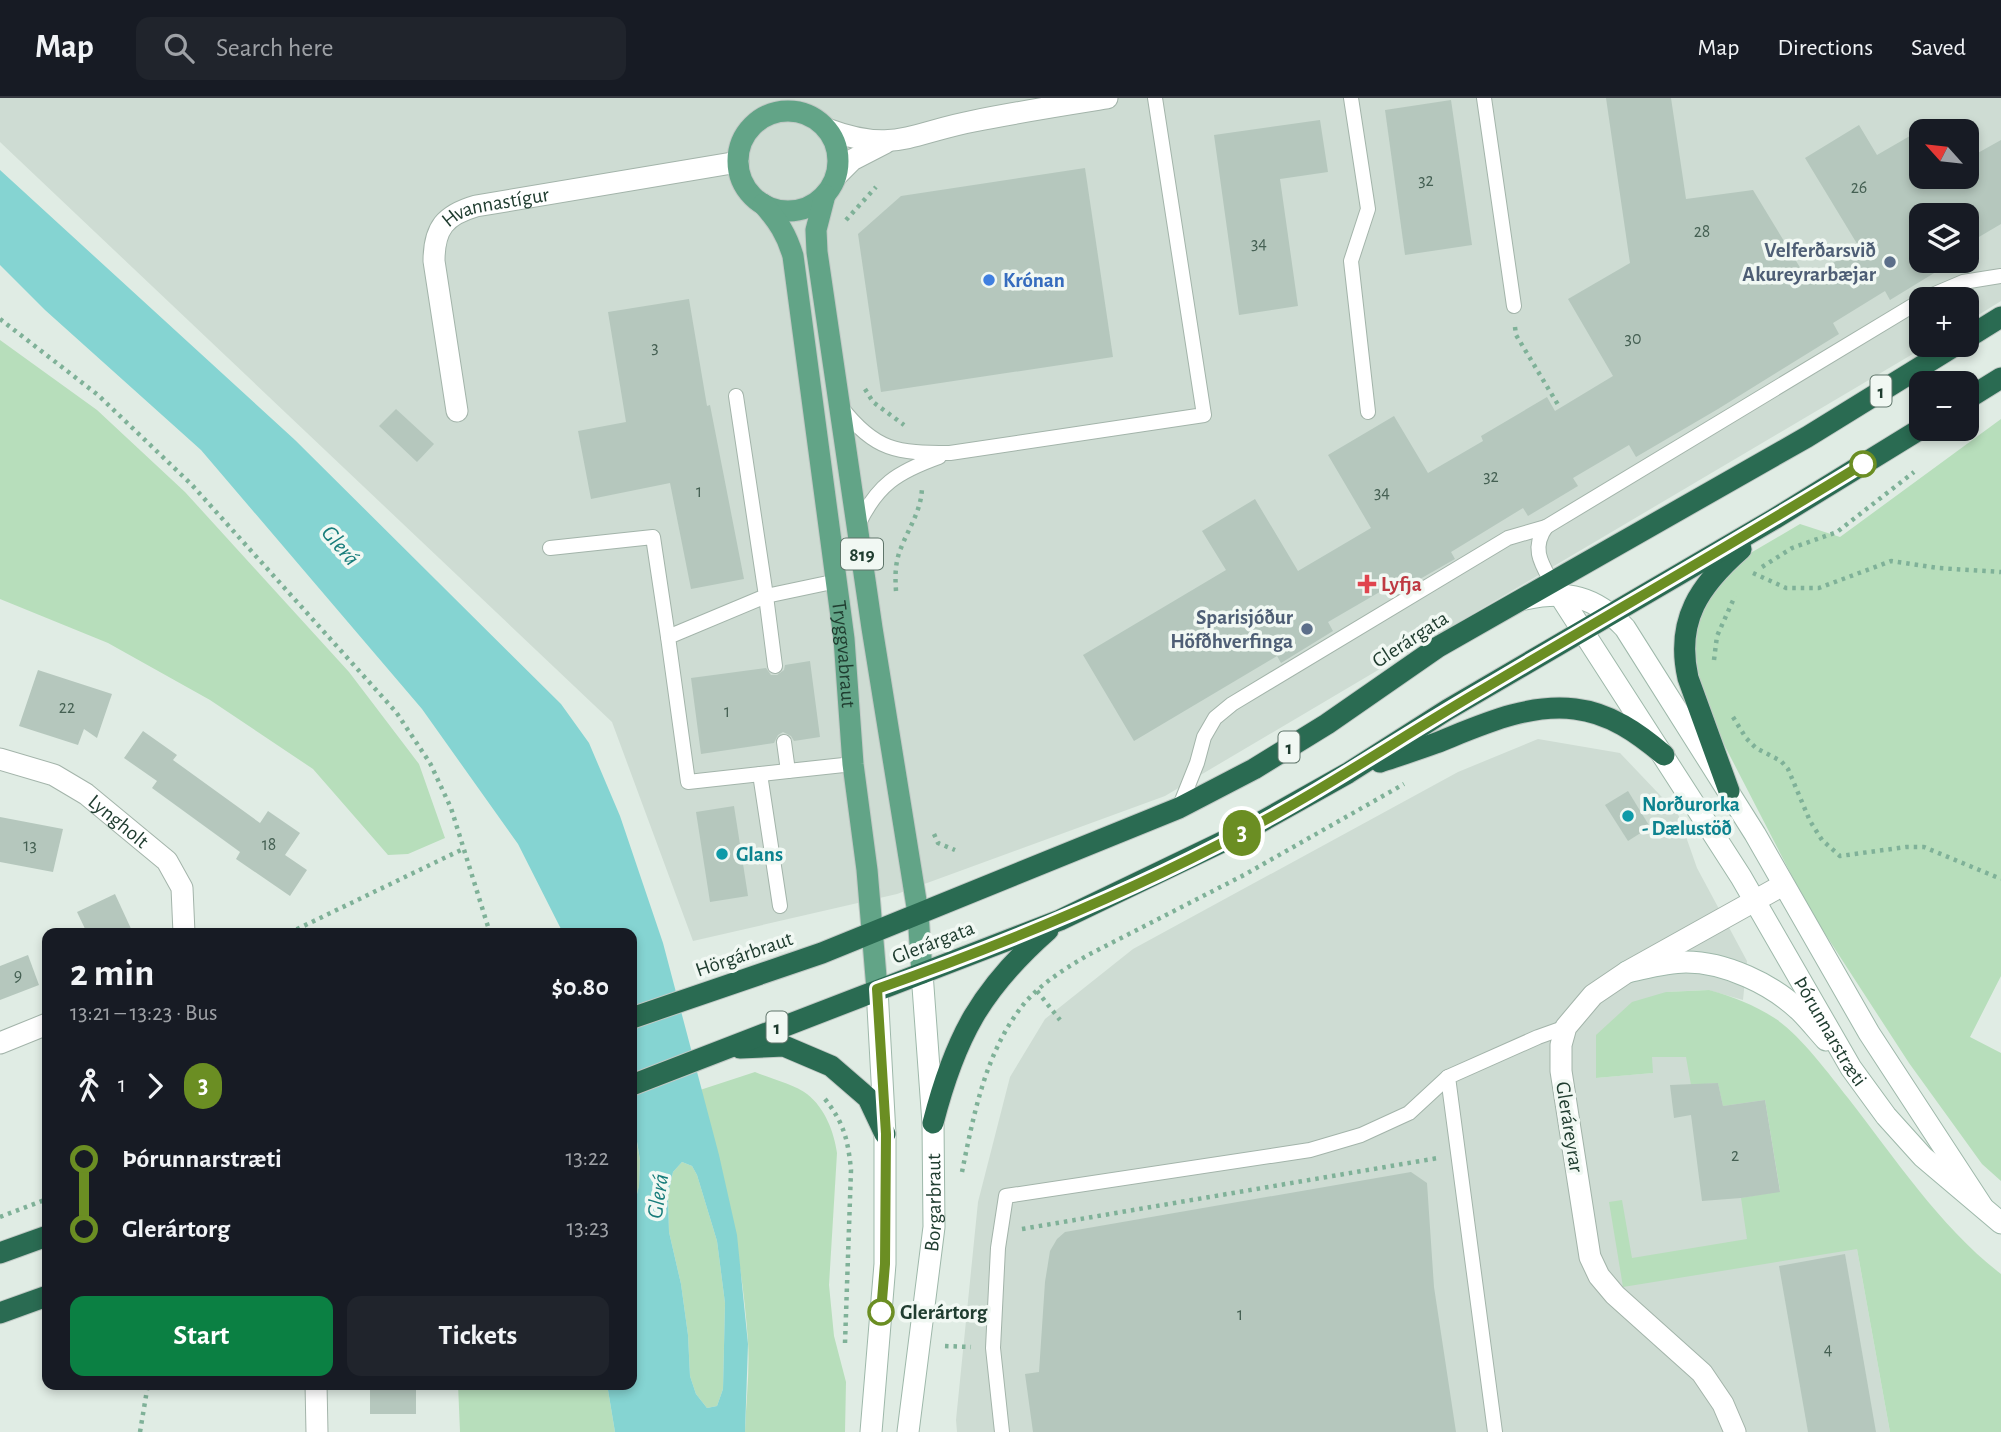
<!DOCTYPE html>
<html lang="en">
<head>
<meta charset="utf-8">
<style>
	:root { --surface:#171b24; --page:#20242c; --text:#f1f3f6; --muted:#9ea1a6; --line:#363941; --accent:#0b8043 }
	body { margin:0; font-family:"Alegreya Sans",sans-serif; background:var(--page); color:var(--text); height:100vh; display:flex; flex-direction:column; font-size:26px; white-space:nowrap }
	* { box-sizing:border-box; margin:0 }
	p { font-size:23px; color:var(--muted) }
	.icon { flex:none; width:38px; height:38px; fill:none; stroke:currentColor; stroke-width:2; stroke-linecap:round; stroke-linejoin:round }
	.map { position:relative; flex:1; overflow:hidden }
	.drawer { position:absolute; left:42px; top:830px; width:595px; height:462px; display:flex; flex-direction:column; background:var(--surface); border-radius:14px; box-shadow:0 4px 10px #0003 }
	.drawer>* { flex:none }
	.badge { padding:0 14px; border-radius:23px; font-size:24px; line-height:46px }
	.needle { width:46px; rotate:297deg }
	.buttons { position:absolute; left:1909px; top:21px; display:grid; gap:14px }
	.buttons a { display:grid; place-items:center; width:70px; height:70px; border-radius:14px; background:var(--surface); box-shadow:0 4px 10px #0003; font-size:35px }
	.map>.badge { position:absolute; translate:-50% -50%; box-shadow:0 0 0 4px #fff }
	.legs { display:flex; align-items:center; gap:10px; height:77px; padding:0 28px; font-size:23px }
	.legs p { margin-inline-start:auto }
	.summary { display:flex; align-items:center; justify-content:space-between; height:119px; padding:0 28px }
	h1 { font-size:38px; font-weight:700; line-height:52px }
	.cta { display:flex; gap:14px; margin-top:auto; padding:14px 28px }
	.cta a { flex:1; height:80px; border-radius:14px; background:var(--accent); color:#fff; font-size:28px; font-weight:700; line-height:80px; text-align:center }
	.cta a+a { background:var(--page); color:var(--text) }
	ul { padding:0 28px; list-style:none }
	li { display:flex; align-items:center; gap:24px; height:70px; font-size:26px }
	li i { display:grid; place-items:center; width:10px; height:100%; margin:0 9px; background:currentColor }
	li i::after { content:''; width:18px; height:18px; margin:-9px; border:5px solid; border-radius:50%; background:var(--surface) }
	li p { margin-inline-start:auto }
	li:first-child i { background:linear-gradient(#0000 50%,currentColor 0) }
	li:last-child i { background:linear-gradient(currentColor 50%,#0000 0) }
	header { display:flex; align-items:center; gap:42px; box-sizing:border-box; height:98px; padding:0 35px; background:var(--surface); border-bottom:2px solid var(--line) }
	header strong { font-size:33px }
	nav { display:flex; gap:38px; margin-inline-start:auto; font-size:24px }
	.search { width:490px; height:63px; background:var(--page); display:flex; align-items:center; gap:18px; box-sizing:border-box; padding:0 24px; border-radius:14px; color:var(--muted); font-size:26px }
	.map>svg:first-child { display:block }
	.built { fill:#cedcd3; fill-rule:evenodd }
	.green { fill:#b7debb }
	.water { fill:#85d4d2; fill-rule:evenodd }
	.building { fill:#b5c7bd }
	.lines { fill:none; stroke-linecap:round; stroke-linejoin:round }
	.lane-casing { stroke:#a3b4aa; stroke-width:16 }
	.street-casing { stroke:#a3b4aa; stroke-width:23 }
	.secondary-casing { stroke:#9eb8aa; stroke-width:23 }
	.primary-casing { stroke:#c1c9c5; stroke-width:23 }
	.highway-casing { stroke:#c1c9c5; stroke-width:23 }
	.path { stroke:#7fb198; stroke-width:4.5; stroke-dasharray:3.5 5; stroke-linecap:butt }
	.lane { stroke:#fff; stroke-width:14 }
	.street { stroke:#fff; stroke-width:21 }
	.secondary { stroke:#fff; stroke-width:21 }
	.primary { stroke:#62a487; stroke-width:21 }
	.highway { stroke:#2a6b52; stroke-width:21 }
	.line-1-casing { stroke:#fff; stroke-width:16 }
	.line-1 { stroke:#6b8e23; stroke-width:10 }
	.service-dot { fill:#5c6f8a; stroke:#f1f8f3; stroke-width:2.5 }
	.shop-dot { fill:#3f7fe0; stroke:#f1f8f3; stroke-width:2.5 }
	.stop-1-dot { fill:#fff; stroke:#6b8e23; stroke-width:3.5 }
	.health-dot { fill:#e0444e; stroke:#f1f8f3; stroke-width:2.5 }
	.culture-dot { fill:#0f9aa8; stroke:#f1f8f3; stroke-width:2.5 }
	.labels { text-anchor:middle; stroke-width:7; stroke-linejoin:round; paint-order:stroke }
	.number-label { font-size:18px; fill:#456053 }
	.shield { fill:#f1f8f3; stroke:#5f756a; stroke-width:2 }
	.shield-label { font-size:19px; font-weight:bold; fill:#203d30 }
	.street-label { font-size:21px; fill:#203d30; stroke:#f1f8f3 }
	.service-label { font-size:21px; font-weight:bold; fill:#4e5e75; stroke:#f1f8f3; text-anchor:end }
	.shop-label { font-size:21px; font-weight:bold; fill:#366cbe; stroke:#f1f8f3; text-anchor:start }
	.health-label { font-size:21px; font-weight:bold; fill:#be3a42; stroke:#f1f8f3; text-anchor:start }
	.culture-label { font-size:21px; font-weight:bold; fill:#0d838f; stroke:#f1f8f3; text-anchor:start }
	.stop-label { font-size:21px; font-weight:bold; fill:#203d30; stroke:#f1f8f3; text-anchor:start }
	.water-label { font-size:23px; font-style:italic; fill:#177c7a; stroke:#f1f8f3 }
</style>
</head>
<body>
<header>
<strong>Map</strong>
<div class="search"><svg class="icon" aria-label="search" viewBox="0 0 24 24"><circle cx="10" cy="10" r="6"/><path d="M15 15l6 6"/></svg>Search here</div>
<nav><a>Map</a><a>Directions</a><a>Saved</a></nav>
</header>
<div class="map">
<svg width="2001" height="1334" viewBox="0 0 2001 1334">
	<rect width="100%" height="100%" fill="#e0ece4"/>
	<!-- built -->
	<g class="built">
		<path d="M 0,0 L 2001,0 L 2001,203 L 1967,224 L 1967,201 L 1922,201 L 1922,247 L 1928,247 L 1165,698 L 897,796 L 693,843 L 612,624 L 0,44 ZM 1922,33 L 1967,33 L 1967,79 L 1922,79 ZM 1922,117 L 1967,117 L 1967,163 L 1922,163 Z"/>
		<polygon points="1538,641 1620,655 1678,716 1697,770 1747,863 1743,902 1708,892 1666,894 1596,980 1652,975 1651,959 1686,959 1765,1002 1780,1093 1857,1151 1890,1334 957,1334 956,1322 978,1104 1010,979 1045,921 1133,851 1458,674"/>
	</g>
	<!-- green -->
	<g class="green">
		<polygon points="0,242 97,312 185,394 349,574 419,666 445,740 408,756 388,757 313,671 210,602 108,545 0,501"/>
		<polygon points="2001,321 2001,878 1970,939 2001,955 2001,1083 1982,1066 1909,965 1809,811 1715,629 1698,585 1693,557 1697,525 1707,498 1742,460 1800,426 1840,439"/>
		<path d="M 1709,892 C 1733,899 1755,907 1776,921 C 1800,937 1830,977 1848,1000 C 1894,1059 1941,1130 2001,1176 L 2001,1334 L 1890,1334 L 1857,1151 L 1623,1189 L 1609,1104 L 1622,1102 L 1632,1160 L 1747,1141 L 1741,1100 L 1780,1093 L 1765,1002 L 1723,1008 L 1718,985 L 1691,987 L 1686,959 L 1652,959 L 1653,975 L 1596,980 L 1596,937 L 1632,904 L 1666,894 Z"/>
		<path d="M 755,974 C 769,980 796,987 807,996 C 825,1010 834,1034 837,1055 L 829,1187 L 834,1238 L 846,1284 L 845,1334 L 745,1334 C 746,1304 750,1273 748,1243 C 742,1157 724,1075 700,992 Z"/>
		<polygon points="632,1017 640,1062 639,1088 632,1116"/>
		<polygon points="682,1064 692,1068 697,1077 717,1143 725,1205 723,1291 717,1308 707,1310 696,1296 690,1278 688,1237 681,1186 669,1134 668,1097 673,1074"/>
		<polygon points="458,1286 607,1286 615,1334 460,1334"/>
	</g>
	<!-- water -->
	<path class="water" d="M 0,72 L 295,342 L 561,606 L 589,645 L 620,718 L 663,845 L 719,1057 L 737,1137 L 748,1246 L 745,1334 L 615,1334 L 607,1286 L 632,1286 L 632,1116 L 639,1088 L 640,1062 L 632,1013 L 632,835 L 563,835 L 518,746 L 422,611 L 201,352 L 45,212 L 0,167 ZM 682,1064 L 692,1068 L 697,1077 L 717,1143 L 725,1205 L 723,1291 L 717,1308 L 707,1310 L 696,1296 L 690,1278 L 688,1237 L 681,1186 L 669,1134 L 668,1097 L 673,1074 Z"/>
	<!-- building -->
	<g class="building">
		<polygon points="1606,0 1671,0 1686,101 1753,92 1807,181 1859,149 1805,60 1859,27 1877,57 1922,31 1922,87 1936,79 1967,79 1967,61 2001,42 2001,126 1967,146 1967,117 1922,117 1922,163 1941,163 1944,169 1890,202 1885,193 1833,225 1839,236 1718,311 1636,359 1629,347 1573,380 1578,388 1528,418 1523,410 1451,454 1455,461 1406,489 1402,481 1328,524 1333,533 1281,565 1277,558 1134,643 1083,557 1226,472 1202,433 1255,401 1298,473 1371,430 1328,357 1394,318 1428,375 1483,343 1481,338 1547,299 1555,313 1613,278 1568,201 1630,165"/>
		<polygon points="1451,2 1472,147 1405,157 1385,12"/>
		<polygon points="1320,22 1328,74 1280,81 1298,208 1239,217 1214,37"/>
		<polygon points="1085,70 1113,259 881,294 858,136 901,98"/>
		<polygon points="689,201 707,308 710,307 744,481 691,491 670,385 591,401 578,333 626,324 608,214"/>
		<polygon points="396,311 434,346 417,364 379,328"/>
		<polygon points="810,563 820,639 794,643 791,638 783,634 778,637 774,645 701,656 691,580 766,570 771,577 777,577 784,572 785,567"/>
		<polygon points="38,572 112,596 97,640 84,631 78,647 19,628"/>
		<polygon points="143,633 177,657 173,662 260,725 268,713 300,735 285,757 307,772 290,798 236,761 240,754 152,690 157,683 124,660"/>
		<polygon points="1628,693 1650,729 1628,743 1605,707"/>
		<polygon points="734,708 748,798 710,804 696,714"/>
		<polygon points="0,719 63,731 53,774 0,764"/>
		<polygon points="115,796 133,835 87,835 77,814"/>
		<polygon points="28,857 39,887 0,902 0,868"/>
		<polygon points="1718,985 1723,1008 1765,1002 1780,1094 1741,1100 1702,1103 1691,1017 1674,1020 1670,987"/>
		<polygon points="1411,1074 1427,1085 1434,1189 1456,1334 1033,1334 1025,1276 1039,1274 1045,1184 1050,1153 1057,1141 1065,1134"/>
		<polygon points="1845,1156 1876,1334 1808,1334 1779,1168"/>
		<rect x="370" y="1286" width="46" height="30"/>
	</g>
	<g class="lines">
		<!-- lane casing -->
		<g class="lane-casing">
			<g id="lane">
				<polyline points="1351,0 1368,111 1351,163 1368,314"/>
				<polyline points="1484,0 1514,208"/>
				<polyline points="1923,201 1963,184 2001,178"/>
				<polyline points="736,298 766,498 668,539 688,684 788,673"/>
				<path d="M 841,309 C 875,353 897,355 950,355 L 1204,317 L 1155,0"/>
				<path d="M 858,427 C 877,387 897,374 939,359"/>
				<path d="M 1546,429 C 1531,450 1541,465 1552,485"/>
				<polyline points="550,450 653,439 668,539"/>
				<polyline points="775,568 766,498 837,483"/>
				<polyline points="784,644 788,673 853,666"/>
				<polyline points="760,676 780,808"/>
				<polyline points="1179,710 1197,665 1204,639 1215,620 1232,606 1508,440 1546,429 1922,202"/>
				<polyline points="1002,1334 993,1250 998,1150 1006,1098 1310,1052 1361,1037 1409,1015 1448,979"/>
				<polyline points="1495,1334 1448,979 1538,939 1566,929"/>
			</g>
		</g>
		<!-- street casing -->
		<g class="street-casing">
			<g id="street">
				<path d="M 827,31 C 893,56 911,35 974,23 C 1018,14 1063,7 1107,0"/>
				<polyline points="836,78 852,62 885,45"/>
				<path id="s1" d="M 457,313 L 434,163 C 434,130 445,117 476,108 L 738,64"/>
				<path id="s2" d="M 0,661 L 54,677 L 86,696 L 167,763 L 182,790 L 184,835"/>
				<polyline points="0,945 47,926"/>
				<polyline points="316,1286 317,1334"/>
				<polyline points="1735,1334 1723,1306 1702,1275 1615,1197 1599,1178 1590,1159 1561,973 1561,947 1566,929 1593,897 1627,874 1783,787"/>
			</g>
		</g>
		<!-- secondary casing -->
		<g class="secondary-casing">
			<g id="secondary">
				<path id="s3" d="M 1555,490 L 1741,779 L 1851,970 L 1886,1018 L 1923,1059 L 2001,1125"/>
				<path d="M 1525,501 C 1567,492 1595,498 1625,530 L 1755,736 L 1869,935 L 1982,1108"/>
				<path d="M 1627,874 C 1646,870 1666,864 1686,864 C 1725,864 1772,886 1800,913 C 1809,922 1817,932 1826,942"/>
				<polyline points="871,1334 885,1166 885,1036 877,891"/>
				<path id="s4" d="M 908,1334 L 934,1129 L 933,1025 L 922,875"/>
			</g>
		</g>
		<!-- primary casing -->
		<g class="primary-casing">
			<g id="primary">
				<circle cx="788" cy="63" r="50"/>
				<polyline points="825,97 816,132 817,154 872,530 918,815 922,875"/>
				<path id="s5" d="M 763,106 C 778,123 787,137 793,158 L 844,541 L 853,666 L 867,772 L 877,891"/>
			</g>
		</g>
		<!-- highway casing -->
		<g class="highway-casing">
			<g id="highway">
				<polyline points="1967,240 2001,219"/>
				<polyline points="1967,301 2001,280"/>
				<path d="M 1380,664 C 1398,658 1417,652 1436,645 C 1479,628 1527,605 1575,611 C 1610,615 1638,635 1664,657"/>
				<path d="M 1729,693 L 1688,580 C 1675,522 1700,487 1741,451"/>
				<polyline points="632,920 822,855 1179,710 1254,671 1327,626 1438,549 1807,339 1956,247"/>
				<polyline points="740,950 784,948 831,968 868,1000 885,1036"/>
				<polyline points="632,987 1060,822 1243,734 1348,675 1447,612 1774,421 1922,330"/>
				<path d="M 933,1025 C 955,939 981,891 1048,832"/>
				<polyline points="0,1155 47,1138"/>
				<polyline points="0,1215 47,1198"/>
			</g>
		</g>
		<!-- path -->
		<g class="path">
			<polyline points="846,122 876,89"/>
			<polyline points="0,221 98,297 192,387 396,614 430,665 451,710 490,835"/>
			<polyline points="1515,229 1516,237 1560,310"/>
			<polyline points="865,291 873,304 904,327"/>
			<polyline points="1762,469 1792,450 1837,434 1914,374"/>
			<polyline points="1753,475 1786,490 1819,490 1891,463 1938,470 2001,474"/>
			<path d="M 896,493 C 895,478 895,464 901,450 C 909,429 922,412 922,388"/>
			<polyline points="1714,562 1717,538 1735,498"/>
			<polyline points="1733,619 1746,640 1756,650 1781,663 1788,671 1810,723 1822,742 1840,758 1906,749 1924,749 2001,781"/>
			<polyline points="934,736 938,745 955,752"/>
			<polyline points="289,835 465,750"/>
			<polyline points="1037,893 1060,922"/>
			<path d="M 825,1001 C 844,1025 848,1042 851,1072 L 845,1245"/>
			<path d="M 962,1074 C 973,1020 984,961 1017,915 C 1034,890 1061,873 1088,857 L 1244,777 L 1404,686"/>
			<polyline points="0,1119 47,1101"/>
			<polyline points="1022,1131 1438,1060"/>
			<polyline points="945,1248 971,1249"/>
			<polyline points="140,1334 148,1286"/>
		</g>
		<!-- lane -->
		<use href="#lane" class="lane"/>
		<!-- street -->
		<use href="#street" class="street"/>
		<!-- secondary -->
		<use href="#secondary" class="secondary"/>
		<!-- primary -->
		<use href="#primary" class="primary"/>
		<!-- highway -->
		<use href="#highway" class="highway"/>
	</g>
	<g class="lines">
		<!-- line-1 casing -->
		<g class="line-1-casing">
			<path id="line-1" d="M 881,1214 L 885,1166 L 886,1036 L 877,891 C 1002,847 1126,796 1243,734 C 1327,690 1404,637 1485,590 C 1611,515 1738,443 1863,366"/>
		</g>
		<!-- line-1 -->
		<use href="#line-1" class="line-1"/>
	</g>
	<!-- markers -->
	<g class="service-dot">
		<circle cx="1890" cy="164" r="7"/>
		<circle cx="1307" cy="531" r="7"/>
	</g>
	<circle class="shop-dot" cx="989" cy="182" r="7"/>
	<g class="stop-1-dot">
		<circle cx="1863" cy="366" r="12"/>
		<circle cx="881" cy="1214" r="12"/>
	</g>
	<path class="health-dot" d="M1363.5 475.5h7v7h7v7h-7v7h-7v-7h-7v-7h7z"/>
	<g class="culture-dot">
		<circle cx="1628" cy="718" r="7"/>
		<circle cx="722" cy="756" r="7"/>
	</g>
	<g class="labels">
		<!-- number labels -->
		<g class="number-label">
			<text x="1426" y="88">32</text>
			<text x="1859" y="95">26</text>
			<text x="1702" y="139">28</text>
			<text x="1259" y="151">34</text>
			<text x="1633" y="246">30</text>
			<text x="655" y="255">3</text>
			<text x="1491" y="384">32</text>
			<text x="699" y="399">1</text>
			<text x="1382" y="400">34</text>
			<text x="67" y="615">22</text>
			<text x="727" y="619">1</text>
			<text x="269" y="752">18</text>
			<text x="30" y="753">13</text>
			<text x="18" y="883">9</text>
			<text x="1735" y="1063">2</text>
			<text x="1240" y="1222">1</text>
			<text x="1828" y="1257">4</text>
		</g>
		<!-- shield labels -->
		<g class="shield">
			<rect x="1870.5" y="277.5" width="21" height="31" rx="5"/>
			<rect x="841" y="440.5" width="42" height="31" rx="5"/>
			<rect x="1278.5" y="633.5" width="21" height="31" rx="5"/>
			<rect x="766.5" y="913.5" width="21" height="31" rx="5"/>
		</g>
		<g class="shield-label">
			<text x="1881" y="300">1</text>
			<text x="862" y="463">819</text>
			<text x="1289" y="656">1</text>
			<text x="777" y="936">1</text>
		</g>
		<!-- street labels -->
		<g class="street-label">
			<text dy="7" stroke="none"><textPath href="#s1" startOffset="247">Hvannastígur</textPath></text>
			<text transform="translate(1410 541) rotate(-33)" y="7">Glerárgata</text>
			<text dy="7" stroke="none"><textPath href="#s5" startOffset="462">Tryggvabraut</textPath></text>
			<text dy="7" stroke="none"><textPath href="#s2" startOffset="136">Lyngholt</textPath></text>
			<text transform="translate(933 844) rotate(-21)" y="7">Glerárgata</text>
			<text transform="translate(744 856) rotate(-19)" y="7">Hörgárbraut</text>
			<text dy="7" stroke="none"><textPath href="#s3" startOffset="522">Þórunnarstræti</textPath></text>
			<text transform="translate(1570 1029) rotate(81)" y="7">Gleráreyrar</text>
			<text dy="7" stroke="none"><textPath href="#s4" startOffset="231">Borgarbraut</textPath></text>
		</g>
		<!-- service labels -->
		<g class="service-label">
			<text x="1876" y="159">Velferðarsvið<tspan x="1876" dy="24">Akureyrarbæjar</tspan></text>
			<text x="1293" y="526">Sparisjóður<tspan x="1293" dy="24">Höfðhverfinga</tspan></text>
		</g>
		<!-- shop labels -->
		<g class="shop-label">
			<text x="1003" y="189">Krónan</text>
		</g>
		<!-- health labels -->
		<g class="health-label">
			<text x="1381" y="493">Lyfja</text>
		</g>
		<!-- culture labels -->
		<g class="culture-label">
			<text x="1642" y="713">Norðurorka<tspan x="1642" dy="24">- Dælustöð</tspan></text>
			<text x="736" y="763">Glans</text>
		</g>
		<!-- stop labels -->
		<g class="stop-label">
			<text x="900" y="1221">Glerártorg</text>
		</g>
		<!-- water labels -->
		<g class="water-label">
			<text transform="translate(341 447) rotate(49)" y="8">Glerá</text>
			<text transform="translate(657 1098) rotate(-81)" y="8">Glerá</text>
		</g>
	</g>
</svg>
<div class="buttons">
<a><svg class="needle" viewBox="-14 -14 28 28"><path d="M0-13l5 13h-10z" fill="#e53935"/><path d="M0 13l5-13h-10z" fill="#9ea1a6"/></svg></a>
<a><svg class="icon" aria-label="layers" viewBox="0 0 24 24"><path d="M12 4l9 5-9 5-9-5zM3 14l9 5 9-5"/></svg></a>
<a>+</a>
<a>−</a>
</div>
<b class="badge" style="left:1242px;top:735px;background:#6b8e23;color:#fff">3</b>
<section class="drawer">
<div class="summary"><div><h1>2 min</h1><p>13:21 – 13:23 · Bus</p></div><b>$0.80</b></div>
<div class="legs"><svg class="icon" aria-label="walk" viewBox="0 0 24 24"><circle cx="13" cy="4" r="2"/><path d="M13 8l-2 6 4 7M11 14l-3 7M7 12l3-4h3l4 4"/></svg>1<svg class="icon" aria-label="forward" viewBox="0 0 24 24"><path d="M9 5l7 7-7 7"/></svg><b class="badge" style="background:#6b8e23;color:#fff">3</b></div>
<ul>
<li><i style="color:#6b8e23"></i><b>Þórunnarstræti</b><p>13:22</p></li>
<li><i style="color:#6b8e23"></i><b>Glerártorg</b><p>13:23</p></li>
</ul>
<div class="cta"><a>Start</a><a>Tickets</a></div>
</section>
</div>
</body>
</html>
